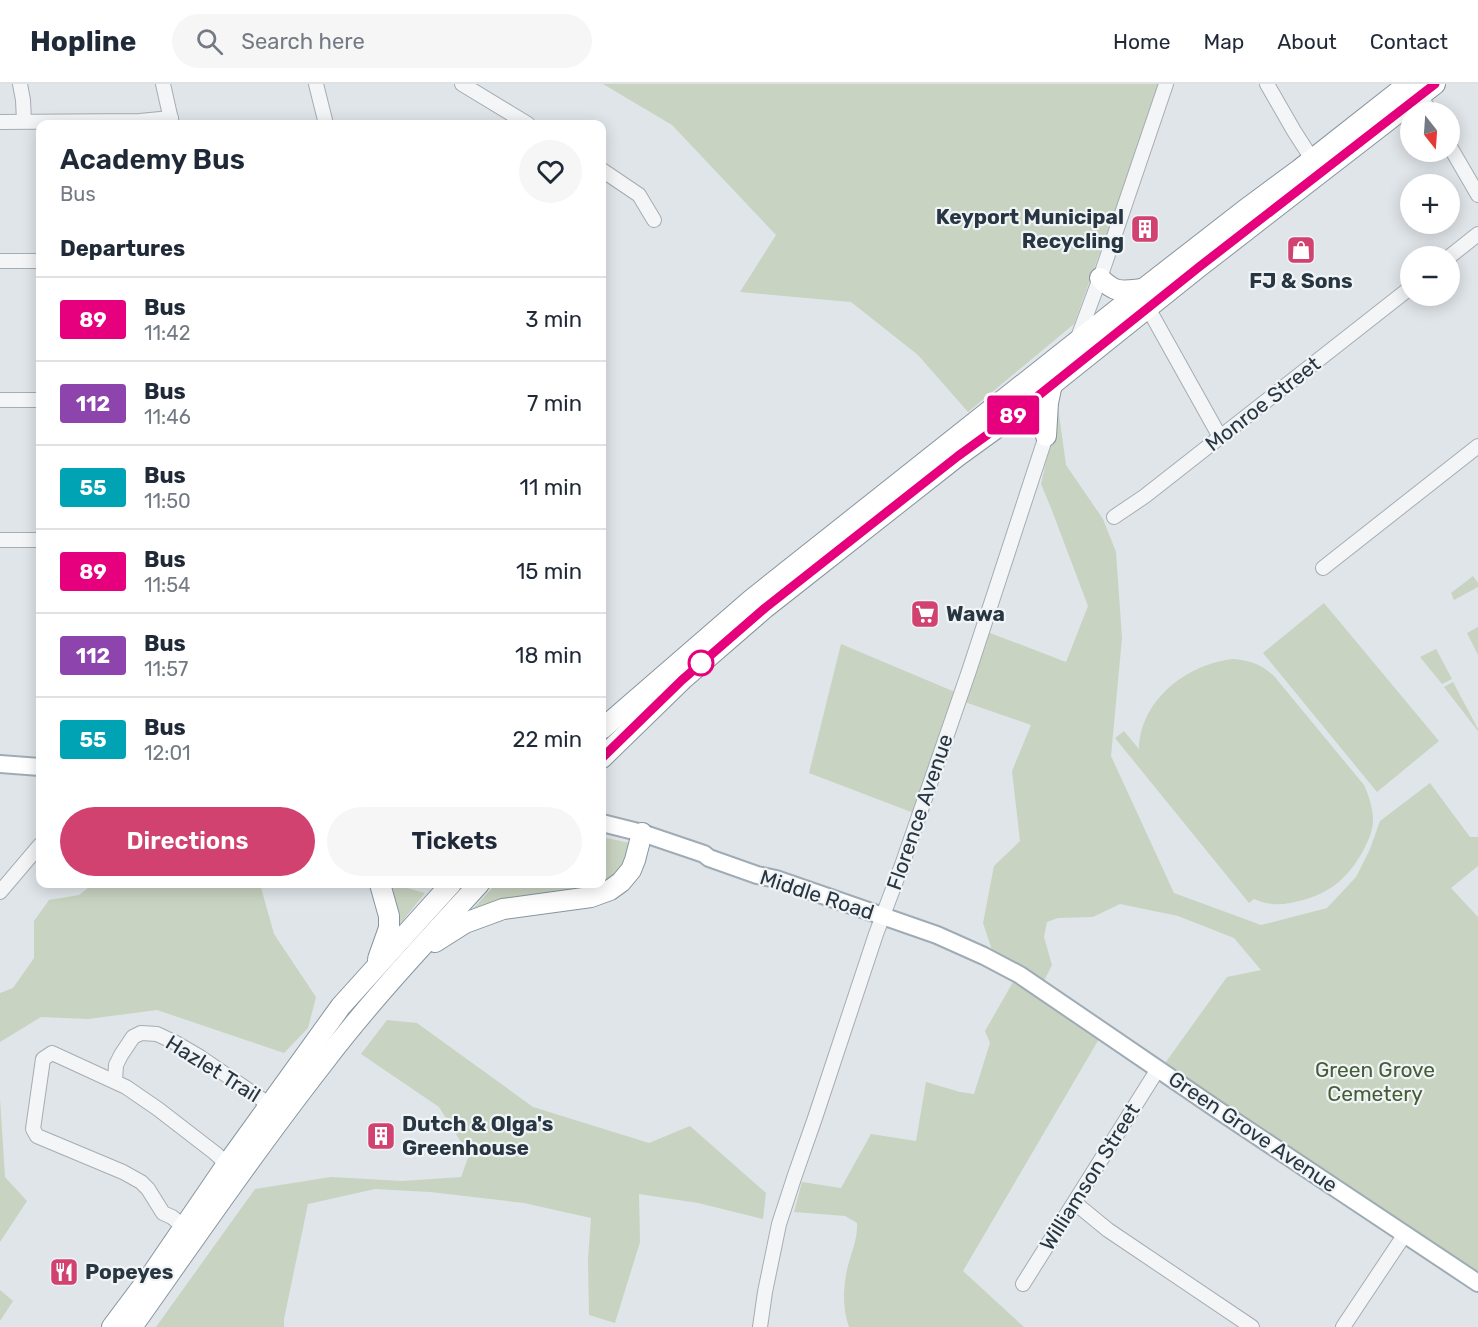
<!DOCTYPE html>
<html lang="en">
<head>
<meta charset="utf-8">
<style>
	:root { --surface:#fff; --page:#f6f6f7; --text:#1f2937; --muted:#747a83; --line:#e0e1e3; --accent:#d14270 }
	body { margin:0; font-family:Rubik,sans-serif; background:var(--page); color:var(--text); height:100vh; display:flex; flex-direction:column; font-size:22px; white-space:nowrap }
	* { box-sizing:border-box; margin:0 }
	p { font-size:20px; color:var(--muted) }
	.icon { flex:none; width:33px; height:33px; fill:none; stroke:currentColor; stroke-width:2; stroke-linecap:round; stroke-linejoin:round }
	.map { position:relative; flex:1; overflow:hidden }
	.panel { position:absolute; left:36px; top:36px; width:570px; height:768px; display:flex; flex-direction:column; background:var(--surface); border-radius:12px; box-shadow:0 3px 15px #0003 }
	.panel>* { flex:none }
	.badge { padding:0 12px; border-radius:4px; font-size:21px; line-height:39px }
	.needle { width:39px; rotate:163deg }
	.tools { position:absolute; left:1400px; top:18px; display:grid; gap:12px }
	.tools a { display:grid; place-items:center; width:60px; height:60px; border-radius:50%; background:var(--surface); box-shadow:0 3px 15px #0003; font-size:30px }
	.map>.badge { position:absolute; translate:-50% -50%; box-shadow:0 0 0 3px #fff }
	h2 { padding:0 24px; font-size:22px; line-height:54px }
	.round { display:grid; place-items:center; flex:none; width:63px; height:63px; border-radius:32px; background:var(--page) }
	.summary { display:flex; align-items:center; justify-content:space-between; height:102px; padding:0 24px }
	h1 { font-size:28px; font-weight:600; line-height:45px }
	.cta { display:flex; gap:12px; margin-top:auto; padding:12px 24px }
	.cta a { flex:1; height:69px; border-radius:36px; background:var(--accent); color:#fff; font-size:24px; font-weight:600; line-height:69px; text-align:center }
	.cta a+a { background:var(--page); color:var(--text) }
	ul { padding:0; list-style:none }
	li { display:flex; align-items:center; gap:18px; height:84px; padding:0 24px; border-top:2px solid var(--line) }
	li div { flex:1 }
	li b { display:block; font-size:22px }
	li em { font-style:normal }
	li .badge { min-width:66px; font-weight:700; text-align:center }
	header { display:flex; align-items:center; gap:36px; box-sizing:border-box; height:84px; padding:0 30px; background:var(--surface); border-bottom:2px solid var(--line) }
	header strong { font-size:28px }
	nav { display:flex; gap:33px; margin-inline-start:auto; font-size:21px }
	.search { width:420px; height:54px; background:var(--page); display:flex; align-items:center; gap:15px; box-sizing:border-box; padding:0 21px; border-radius:33px; color:var(--muted); font-size:22px }
	.map>svg:first-child { display:block }
	.green { fill:#c9d3c1 }
	.lines { fill:none; stroke-linecap:round; stroke-linejoin:round }
	.minor-casing { stroke:#a5adb3; stroke-width:16 }
	.major-casing { stroke:#9facb5; stroke-width:20 }
	.highway-casing { stroke:#8795a0; stroke-width:22 }
	.minor { stroke:#f3f5f7; stroke-width:14 }
	.major { stroke:#fff; stroke-width:16 }
	.highway { stroke:#fff; stroke-width:20 }
	.line-casing { stroke:#fff; stroke-width:14 }
	.line { stroke:#e6007e; stroke-width:9 }
	.stop-dot { fill:#fff; stroke:#e6007e; stroke-width:3 }
	.labels { text-anchor:middle; stroke-width:4.5; stroke-linejoin:round; paint-order:stroke }
	.poi-label { font-size:21px; font-weight:bold; fill:#283641; stroke:#f0f4f7; text-anchor:start }
	.street-label { font-size:21px; fill:#283641; stroke:#f0f4f7 }
	.park-label { font-size:21px; fill:#445d35; stroke:#f0f4f7 }
</style>
</head>
<body>
<header>
<strong>Hopline</strong>
<div class="search"><svg class="icon" aria-label="search" viewBox="0 0 24 24"><circle cx="10" cy="10" r="6"/><path d="M15 15l6 6"/></svg>Search here</div>
<nav><a>Home</a><a>Map</a><a>About</a><a>Contact</a></nav>
</header>
<div class="map">
<svg width="1478" height="1243" viewBox="0 0 1478 1243">
	<rect width="100%" height="100%" fill="#e0e5e9"/>
	<!-- green -->
	<g class="green">
		<polygon points="603,0 1161,0 1074,240 968,328 918,271 851,218 740,208 776,151 672,41"/>
		<polygon points="1058,323 1066,381 1103,435 1116,468 1122,554 1111,672 1174,809 1261,841 1327,824 1356,793 1370,765 1380,737 1430,699 1470,753 1478,753 1478,782 1451,804 1478,833 1478,1188 1163,982 1227,893 1261,886 1234,854 1178,832 1120,820 1093,833 1058,834 1047,838 1044,853 1052,881 1044,897 993,869 983,839 994,782 1020,757 1012,687 1031,641 959,616 919,731 809,689 841,560 955,608 985,547 1066,578 1088,522 1051,424 1041,400"/>
		<polygon points="1473,492 1478,499 1478,503 1454,516 1451,509"/>
		<polygon points="1324,519 1439,657 1377,708 1263,569"/>
		<polygon points="1478,543 1478,571 1467,549"/>
		<polygon points="1436,565 1452,595 1442,600 1420,573"/>
		<path d="M 1233,575 C 1250,576 1262,581 1274,592 L 1364,701 C 1369,712 1373,724 1373,737 C 1373,746 1369,755 1365,763 C 1351,791 1331,810 1299,817 C 1285,821 1269,822 1254,815 L 1249,819 L 1115,654 L 1124,647 L 1139,665 C 1140,616 1187,580 1233,575 Z"/>
		<polygon points="1453,598 1478,645 1478,647 1444,603"/>
		<polygon points="602,753 630,759 632,770 609,802 469,829 496,800 602,800"/>
		<polygon points="93,800 260,800 274,850 316,913 308,944 284,969 157,926 88,935 41,933 0,958 0,909 13,904 34,874 34,837 49,816 79,811"/>
		<polygon points="386,800 398,800 404,803 425,809 395,846"/>
		<path d="M 1013,898 L 1099,955 L 963,1187 L 1024,1243 L 849,1243 C 843,1227 843,1208 846,1191 C 849,1173 858,1157 857,1139 L 845,1132 L 794,1128 L 802,1098 L 841,1104 L 871,1050 L 916,1057 L 926,998 L 960,1008 L 974,1010 L 990,959 L 985,947 Z"/>
		<polygon points="387,936 417,939 533,1023 649,1059 690,1042 766,1109 763,1135 698,1119 639,1110 640,1158 615,1239 589,1231 588,1175 591,1134 524,1119 430,1108 375,1105 308,1120 284,1235 284,1243 156,1243 255,1105 331,1093 402,1097 461,1093 469,1071 439,1023 361,970"/>
		<polygon points="0,1015 5,1093 27,1117 0,1158"/>
		<polygon points="0,1206 13,1217 0,1237"/>
	</g>
	<g class="lines">
		<!-- minor casing -->
		<g class="minor-casing">
			<g id="minor">
				<polyline points="20,0 23,16 24,37"/>
				<polyline points="163,0 172,40"/>
				<polyline points="316,0 326,40"/>
				<polyline points="462,0 528,40"/>
				<polyline points="1267,0 1294,47 1312,75"/>
				<polyline points="1416,4 1430,28"/>
				<polyline points="0,38 140,37 171,34"/>
				<polyline points="1449,61 1478,111"/>
				<polyline points="602,86 639,111 654,136"/>
				<polyline points="1449,173 1478,150"/>
				<polyline points="0,177 40,177"/>
				<polyline points="1148,224 1220,353"/>
				<polyline points="1077,256 1100,194 1166,0"/>
				<polyline points="0,316 40,316"/>
				<polyline points="1114,433 1145,412 1410,204"/>
				<polyline points="0,456 40,456"/>
				<polyline points="1323,484 1478,362"/>
				<polyline points="0,808 40,761"/>
				<polyline points="115,997 116,981 121,971 133,953 141,949 157,950 176,959 200,973 270,1021"/>
				<polyline points="1075,1119 1108,1146 1252,1243"/>
				<polyline points="184,1143 172,1133 163,1129 148,1105 141,1098 123,1088 37,1052 33,1045 43,975 52,969 126,1003 158,1025 215,1069 227,1080"/>
				<polyline points="1023,1200 1158,985"/>
				<polyline points="760,1243 765,1208 779,1140 795,1091 815,1034 876,850 902,781 969,587 1046,352"/>
				<polyline points="1343,1243 1405,1150"/>
			</g>
		</g>
		<!-- major casing -->
		<g class="major-casing">
			<g id="major">
				<polyline points="0,680 40,683"/>
				<polyline points="602,739 642,749 704,770 709,774 757,791 776,795 828,813 937,851 984,872 1020,891 1218,1026 1478,1199"/>
			</g>
		</g>
		<!-- highway casing -->
		<g class="highway-casing">
			<g id="highway">
				<path d="M 1100,194 C 1116,210 1122,207 1143,205"/>
				<polyline points="1046,352 1048,319 1052,300"/>
				<polyline points="602,645 752,515 1143,205 1250,122 1300,85 1408,0"/>
				<polyline points="602,674 682,596 765,524 958,372 1009,335 1199,183 1435,0"/>
				<polyline points="435,858 465,839 503,825 591,813 610,806 621,798 631,786 635,776 642,749"/>
				<polyline points="378,875 389,844 389,832 380,800"/>
				<polyline points="112,1243 154,1187 227,1080 341,922 451,800"/>
				<path d="M 132,1243 C 195,1154 257,1064 324,978 C 372,915 426,858 479,800"/>
			</g>
		</g>
		<!-- minor -->
		<use href="#minor" class="minor"/>
		<!-- major -->
		<use href="#major" class="major"/>
		<!-- highway -->
		<use href="#highway" class="highway"/>
	</g>
	<g class="lines">
		<!-- line casing -->
		<g class="line-casing">
			<polyline id="line" points="602,674 682,596 765,524 958,372 1009,335 1199,183 1435,0"/>
		</g>
		<!-- line -->
		<use href="#line" class="line"/>
	</g>
	<!-- icons -->
	<defs>
		<g id="building-square" transform="scale(1.5)"><rect x="-9" y="-9" width="18" height="18" rx="4" fill="#d14270" stroke="#f0f4f7"/><path d="M-4-6H4V6H1V3H-1V6H-4ZM-2.5-4.3h1.7v1.8h-1.7ZM.8-4.3h1.7v1.8H.8ZM-2.5-1h1.7V.8h-1.7ZM.8-1h1.7V.8H.8Z" fill="#fff"/></g>
		<g id="shop-square" transform="scale(1.5)"><rect x="-9" y="-9" width="18" height="18" rx="4" fill="#d14270" stroke="#f0f4f7"/><path d="M-5-2.5h2.3a2.7 3.5 0 0 1 5.4 0H5L5.5 6h-11ZM-1.5-2.5h3a1.5 2.3 0 0 0-3 0Z" fill="#fff"/></g>
		<g id="supermarket-square" transform="scale(1.5)"><rect x="-9" y="-9" width="18" height="18" rx="4" fill="#d14270" stroke="#f0f4f7"/><path d="M-6-5.5h2.5l.6 2H6L4.5 2H-2.5L-4.4-4H-6ZM-1.5 3.2a1.3 1.3 0 1 0 .1 0ZM3 3.2a1.3 1.3 0 1 0 .1 0Z" fill="#fff"/></g>
		<g id="restaurant-square" transform="scale(1.5)"><rect x="-9" y="-9" width="18" height="18" rx="4" fill="#d14270" stroke="#f0f4f7"/><path d="M-5-6h1v4h1v-4h1v4h1v-4h1v5L-1.5 .5V6h-2V.5L-5-1ZM5-6V6H3V1.5H1.5Q1.5-4 5-6Z" fill="#fff"/></g>
	</defs>
	<g fill-rule="evenodd">
		<use href="#building-square" x="1145" y="145"/>
		<use href="#shop-square" x="1301" y="166"/>
		<use href="#supermarket-square" x="925" y="530"/>
		<use href="#building-square" x="381" y="1052"/>
		<use href="#restaurant-square" x="64" y="1188"/>
	</g>
	<!-- markers -->
	<circle class="stop-dot" cx="701" cy="579" r="12"/>
	<g class="labels">
		<!-- poi labels -->
		<g class="poi-label">
			<text x="1124" y="140" text-anchor="end">Keyport Municipal<tspan x="1124" dy="24">Recycling</tspan></text>
			<text x="1301" y="204" text-anchor="middle">FJ &amp; Sons</text>
			<text x="946" y="537">Wawa</text>
			<text x="402" y="1047">Dutch &amp; Olga's<tspan x="402" dy="24">Greenhouse</tspan></text>
			<text x="85" y="1195">Popeyes</text>
		</g>
		<!-- street labels -->
		<g class="street-label">
			<text transform="translate(1263 320) rotate(-38)" y="7">Monroe Street</text>
			<text transform="translate(920 728) rotate(-71)" y="7">Florence Avenue</text>
			<text transform="translate(817 811) rotate(18)" y="7">Middle Road</text>
			<text transform="translate(213 985) rotate(32)" y="7">Hazlet Trail</text>
			<text transform="translate(1253 1048) rotate(34)" y="7">Green Grove Avenue</text>
			<text transform="translate(1090 1093) rotate(-58)" y="7">Williamson Street</text>
		</g>
		<!-- park labels -->
		<g class="park-label">
			<text x="1375" y="993">Green Grove<tspan x="1375" dy="24">Cemetery</tspan></text>
		</g>
	</g>
</svg>
<div class="tools">
<a><svg class="needle" viewBox="-14 -14 28 28"><path d="M0-13l5 13h-10z" fill="#e53935"/><path d="M0 13l5-13h-10z" fill="#747a83"/></svg></a>
<a>+</a>
<a>−</a>
</div>
<b class="badge" style="left:1013px;top:331px;background:#e6007e;color:#fff">89</b>
<section class="panel">
<div class="summary"><div><h1>Academy Bus</h1><p>Bus</p></div><a class="round"><svg class="icon" aria-label="heart" viewBox="0 0 24 24"><path d="M12 20l-8-8c-3-5 5-10 8-4 3-6 11-1 8 4z"/></svg></a></div>
<h2>Departures</h2>
<ul>
<li><span class="badge" style="background:#e6007e;color:#fff">89</span><div><b>Bus</b><p>11:42</p></div><em>3 min</em></li>
<li><span class="badge" style="background:#8e44ad;color:#fff">112</span><div><b>Bus</b><p>11:46</p></div><em>7 min</em></li>
<li><span class="badge" style="background:#00a3b4;color:#fff">55</span><div><b>Bus</b><p>11:50</p></div><em>11 min</em></li>
<li><span class="badge" style="background:#e6007e;color:#fff">89</span><div><b>Bus</b><p>11:54</p></div><em>15 min</em></li>
<li><span class="badge" style="background:#8e44ad;color:#fff">112</span><div><b>Bus</b><p>11:57</p></div><em>18 min</em></li>
<li><span class="badge" style="background:#00a3b4;color:#fff">55</span><div><b>Bus</b><p>12:01</p></div><em>22 min</em></li>
</ul>
<div class="cta"><a>Directions</a><a>Tickets</a></div>
</section>
</div>
</body>
</html>
